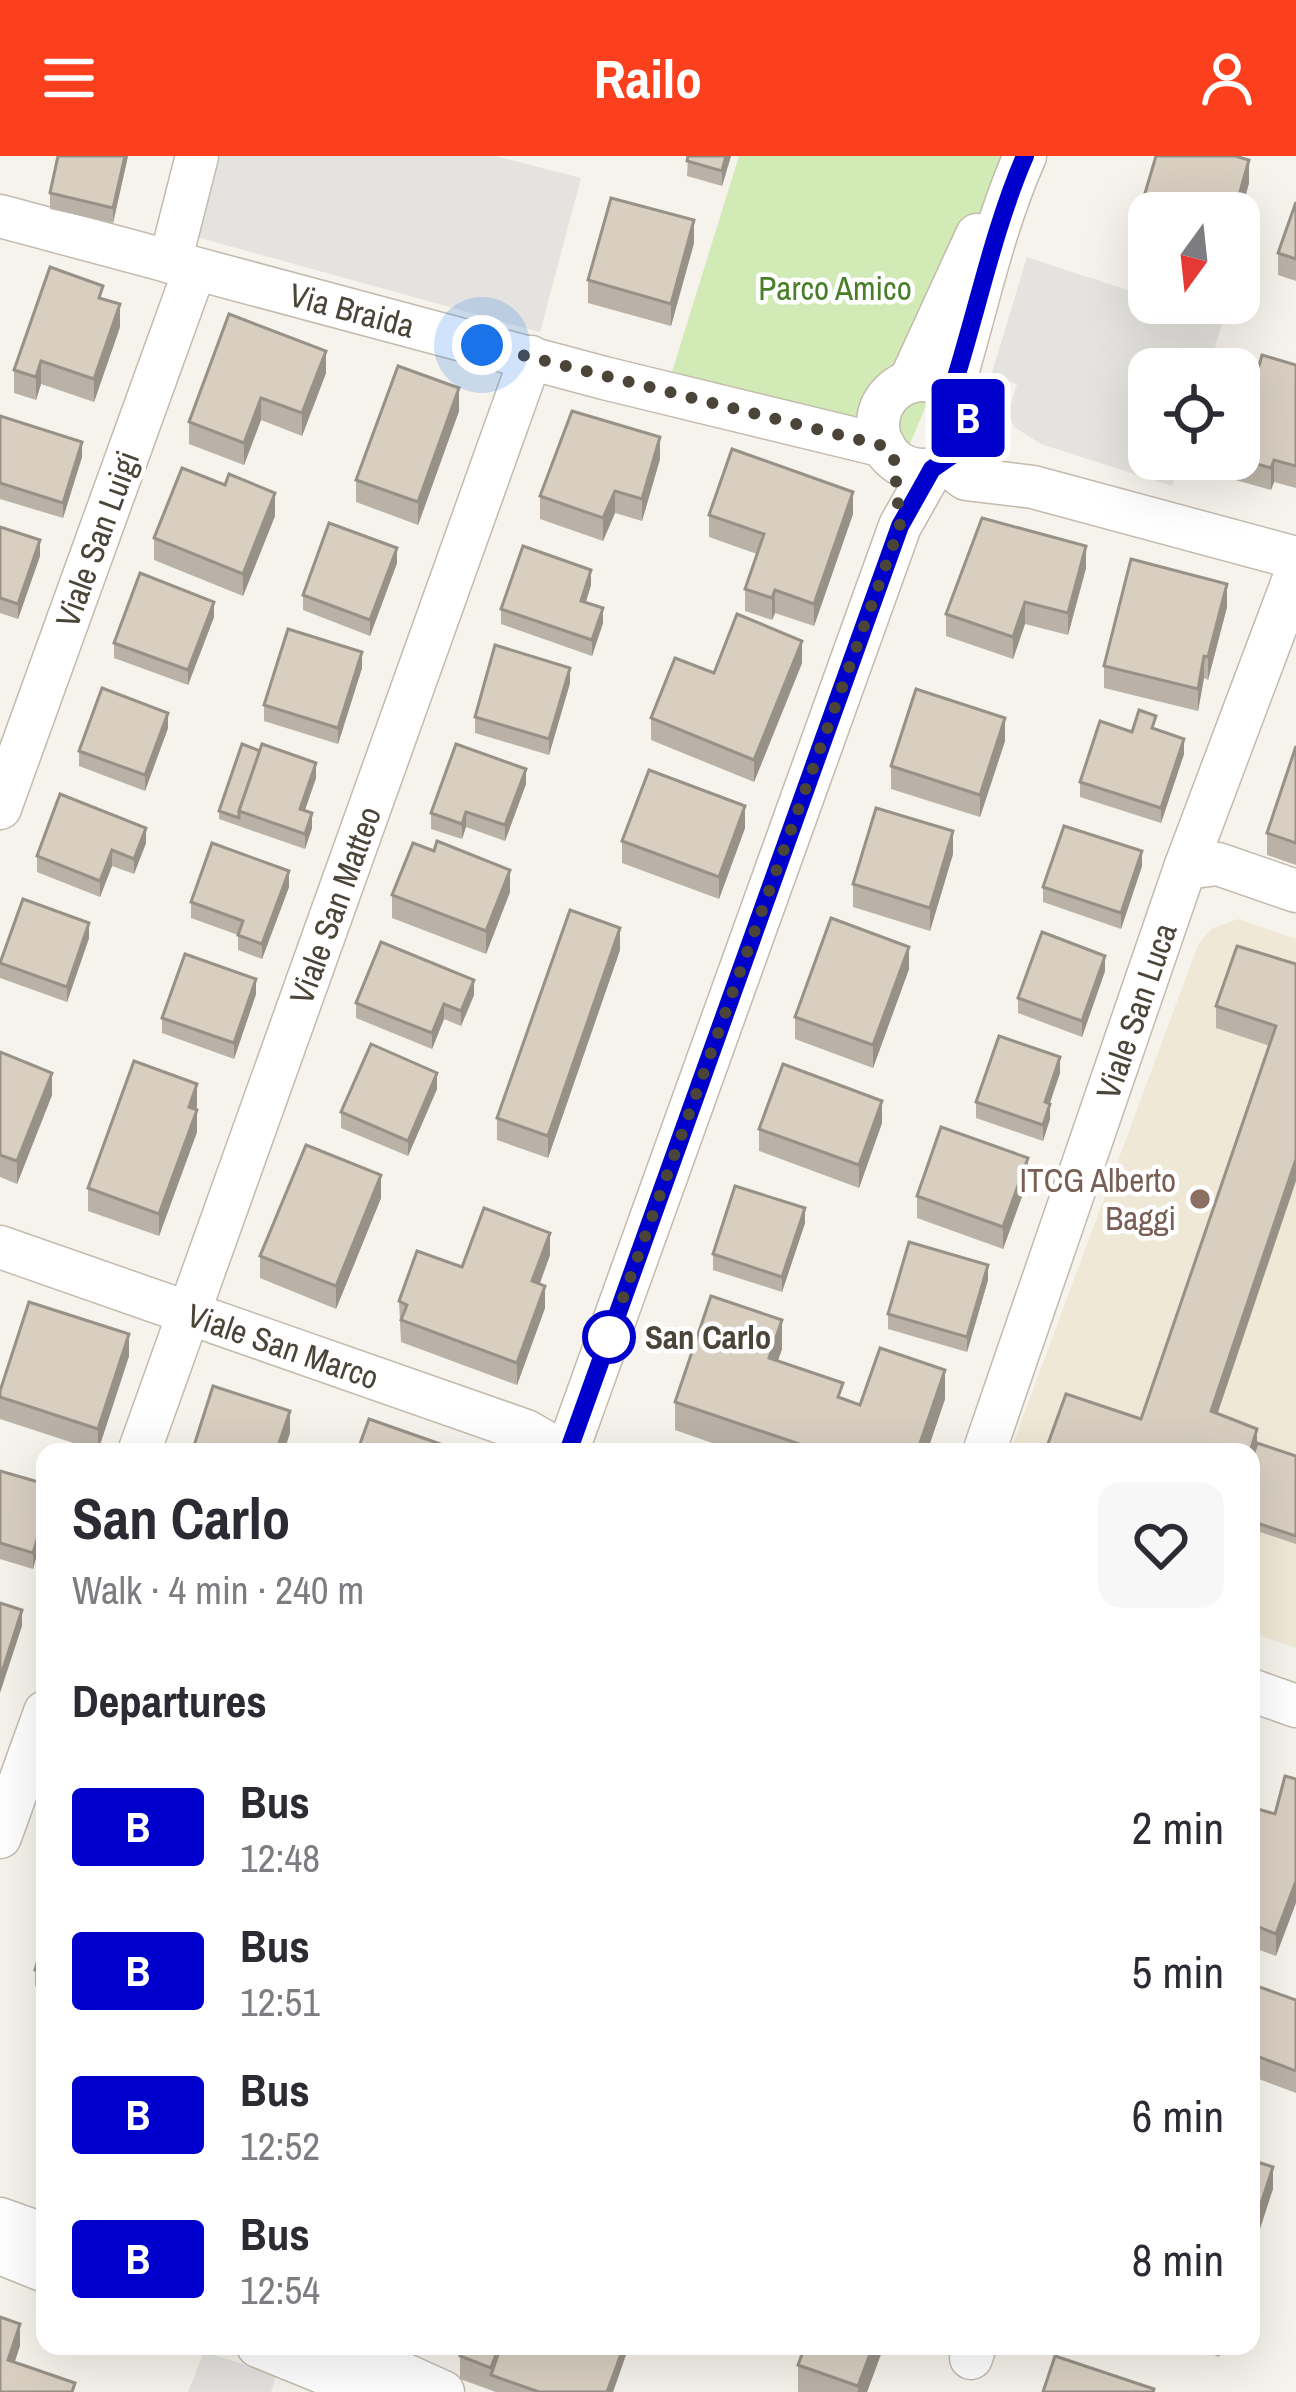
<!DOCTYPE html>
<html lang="en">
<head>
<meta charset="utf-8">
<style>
	:root { --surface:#fff; --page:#f7f7f7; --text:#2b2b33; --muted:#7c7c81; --accent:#fc3f1d }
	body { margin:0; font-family:"Archivo Narrow",sans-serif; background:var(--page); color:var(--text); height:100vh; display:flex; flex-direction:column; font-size:45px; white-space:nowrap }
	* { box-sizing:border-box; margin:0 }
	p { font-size:39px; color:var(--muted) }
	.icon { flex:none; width:66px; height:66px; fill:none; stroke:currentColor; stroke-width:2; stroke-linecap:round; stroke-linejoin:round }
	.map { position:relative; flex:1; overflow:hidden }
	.sheet { position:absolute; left:36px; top:1287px; width:1224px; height:912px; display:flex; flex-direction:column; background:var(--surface); border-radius:24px; box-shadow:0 12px 48px #0002 }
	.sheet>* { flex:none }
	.badge { padding:0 24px; border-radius:9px; font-size:42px; line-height:78px }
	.needle { width:78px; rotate:195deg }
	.tools { position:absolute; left:1128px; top:36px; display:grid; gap:24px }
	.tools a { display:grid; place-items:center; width:132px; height:132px; border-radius:24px; background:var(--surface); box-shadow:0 12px 48px #0002; font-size:60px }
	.you { position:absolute; width:60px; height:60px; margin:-30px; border:9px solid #fff; border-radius:50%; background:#1a73e8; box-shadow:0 0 0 18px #1a73e833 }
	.map>.badge { position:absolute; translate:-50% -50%; box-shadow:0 0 0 6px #fff }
	h2 { padding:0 36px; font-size:45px; line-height:108px }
	.round { display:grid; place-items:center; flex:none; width:126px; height:126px; border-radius:24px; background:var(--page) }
	.overview { display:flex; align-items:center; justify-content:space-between; height:204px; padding:0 36px }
	h1 { font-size:57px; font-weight:700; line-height:90px }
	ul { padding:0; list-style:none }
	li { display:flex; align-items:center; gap:36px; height:144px; padding:0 36px }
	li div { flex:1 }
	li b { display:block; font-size:45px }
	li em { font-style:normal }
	li .badge { min-width:132px; font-weight:700; text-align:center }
	header { display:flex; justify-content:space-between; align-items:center; height:156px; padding:0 36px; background:var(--accent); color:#fff; font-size:54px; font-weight:700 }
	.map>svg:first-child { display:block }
	.education { fill:#efe8d6 }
	.green { fill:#d2eab5 }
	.parking { fill:#e5e3e0 }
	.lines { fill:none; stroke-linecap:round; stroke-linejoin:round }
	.minor-casing { stroke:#c2bbae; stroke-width:45 }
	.minor { stroke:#fff; stroke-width:42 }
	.wall { fill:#bab2a6 }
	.shaded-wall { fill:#979187 }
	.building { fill:#d8cfc1; stroke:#979187; stroke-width:3 }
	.line-casing { stroke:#fff; stroke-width:27 }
	.line { stroke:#0000cd; stroke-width:18 }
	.walk { stroke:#4b4439; stroke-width:12; stroke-dasharray:0 21.6 }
	.education-dot { fill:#8d6e63; stroke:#fff; stroke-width:4.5 }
	.stop-dot { fill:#fff; stroke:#0000cd; stroke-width:6 }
	.labels { text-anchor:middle; stroke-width:9; stroke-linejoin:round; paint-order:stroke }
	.park-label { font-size:33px; fill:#4a7f2a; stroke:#fff }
	.street-label { font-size:33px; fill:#4b4439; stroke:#fff }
	.education-label { font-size:33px; fill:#785e54; stroke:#fff; text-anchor:end }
	.stop-label { font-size:33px; font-weight:bold; fill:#4b4439; stroke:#fff; text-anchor:start }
</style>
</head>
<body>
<header><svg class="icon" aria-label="menu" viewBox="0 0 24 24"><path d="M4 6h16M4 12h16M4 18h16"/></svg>Railo<svg class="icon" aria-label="person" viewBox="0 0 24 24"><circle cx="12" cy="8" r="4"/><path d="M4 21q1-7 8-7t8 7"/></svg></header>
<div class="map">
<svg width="1296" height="2236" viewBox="0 0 1296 2236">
	<rect width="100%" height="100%" fill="#f6f3ec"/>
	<!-- education -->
	<polygon class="education" points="1238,763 1296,783 1296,1492 1251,1476 1251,1296 1010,1296 1198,789 1211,773"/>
	<!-- green -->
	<polygon class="green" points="739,0 1033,0 899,313 663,245"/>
	<!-- parking -->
	<g class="parking">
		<polygon points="215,0 495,0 581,22 540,176 193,80"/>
		<polygon points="1027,101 1149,141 1149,147 1169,147 1223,165 1208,213 1149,213 1149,303 1180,303 1172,330 1041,288 1014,271 1008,257 1017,228 991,220"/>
		<polygon points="204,2195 276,2220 271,2236 188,2236"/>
	</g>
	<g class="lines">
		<!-- minor casing -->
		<g class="minor-casing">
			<g id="minor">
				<polyline points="0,60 604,222 884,290"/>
				<polyline points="170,106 197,0"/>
				<circle cx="923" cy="269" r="45"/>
				<polyline points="910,225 977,79"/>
				<path d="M 952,234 C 976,156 992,74 1025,0"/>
				<polyline points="946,308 966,323 1033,331 1296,402"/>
				<polyline points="0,652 195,113"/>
				<polyline points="1185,712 1218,708 1296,735"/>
				<polyline points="0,1091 526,1275 563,1296"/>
				<polyline points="139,1296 531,201"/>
				<polyline points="567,1296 900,370 932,313"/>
				<polyline points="984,1296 1185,712 1296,417"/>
				<polyline points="1251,1534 1296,1550"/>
				<polyline points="0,1681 45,1556"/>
				<polyline points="0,2063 45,2079"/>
				<polyline points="0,2097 45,2115"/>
				<polyline points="258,2190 371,2236"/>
				<polyline points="341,2190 443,2236"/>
				<polyline points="971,2202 975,2190"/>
			</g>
		</g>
		<!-- minor -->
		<use href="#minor" class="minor"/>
	</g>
	<!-- wall -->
	<g class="wall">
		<polygon points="128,0 113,67 50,53 50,37"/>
		<polygon points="688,0 731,0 722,30 687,20"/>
		<polygon points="1156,0 1235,0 1249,4 1249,27 1239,63 1239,57 1149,57 1149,97 1135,93 1135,71"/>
		<polygon points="1296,46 1296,125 1278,119 1278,97"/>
		<polygon points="694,87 671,170 588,147 588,124"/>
		<polygon points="103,143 120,171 94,246 41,228 36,244 14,237 14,214"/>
		<polygon points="1296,209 1296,332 1274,326 1271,334 1228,322 1228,313 1210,308 1210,303 1239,303 1259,210"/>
		<polygon points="326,217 302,280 261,264 244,309 189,288 189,266"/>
		<polygon points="459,255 418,369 356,346 356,324"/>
		<polygon points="0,260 82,301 63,362 0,343"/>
		<polygon points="660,303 642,365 615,357 603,385 540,363 540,340"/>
		<polygon points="225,329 275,360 243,440 154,404 154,382"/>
		<polygon points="853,358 814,470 775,457 772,464 745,455 745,433 757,398 709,381 709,359"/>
		<polygon points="0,371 40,400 18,463 0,457"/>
		<polygon points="397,407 370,480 303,454 303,439"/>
		<polygon points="1086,412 1068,479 1025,468 1013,503 946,480 946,458"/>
		<polygon points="591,429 586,446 603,467 592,500 501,468 501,453"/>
		<polygon points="1227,451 1208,524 1204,522 1198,555 1104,532 1104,510"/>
		<polygon points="214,461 188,529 114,502 114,487"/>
		<polygon points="802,507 754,626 651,584 651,562 714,517"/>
		<polygon points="362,512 338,588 264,565 264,549"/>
		<polygon points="570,527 549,599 475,577 475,561"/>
		<polygon points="168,572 145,635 79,610 79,595"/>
		<polygon points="1156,574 1184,598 1161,667 1080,641 1080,626 1132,576"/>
		<polygon points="1005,585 980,661 891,633 891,610"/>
		<polygon points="1296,590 1296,709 1267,699 1267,677"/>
		<polygon points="316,622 305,654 312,672 305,693 219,663 219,655"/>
		<polygon points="526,628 505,685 466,671 462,683 431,673 431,657"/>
		<polygon points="745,672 719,743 622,707 622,685"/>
		<polygon points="146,687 134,718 112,710 100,741 37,716 37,700"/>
		<polygon points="434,695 510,736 486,798 392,762 392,739"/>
		<polygon points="953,698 930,775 853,751 853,728"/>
		<polygon points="1142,710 1121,773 1043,746 1043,731"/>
		<polygon points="289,731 262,803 238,794 238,779 191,762 191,746"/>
		<polygon points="89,782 67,846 0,822 0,807"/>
		<polygon points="620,794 548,1002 497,984 497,962"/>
		<polygon points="1296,808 1217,1258 1257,1287 1296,1300 1296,1388 1251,1373 1251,1296 1141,1263 1270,890 1216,872 1216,850"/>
		<polygon points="909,813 873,912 795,883 795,861"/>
		<polygon points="1105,815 1082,881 1018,857 1018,842"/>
		<polygon points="256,838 234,903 162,877 162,862"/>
		<polygon points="474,839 461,870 444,863 432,893 356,862 356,847"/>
		<polygon points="0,896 52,939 17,1028 0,1021"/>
		<polygon points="1060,917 1049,947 1050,963 1043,985 976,962 976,946"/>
		<polygon points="437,933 408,1000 341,972 341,956"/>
		<polygon points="197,950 197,976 159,1080 88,1055 88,1032"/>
		<polygon points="882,967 859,1032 759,995 759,973"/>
		<polygon points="1028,1024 1003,1093 917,1062 917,1040"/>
		<polygon points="381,1042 336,1153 260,1122 260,1100"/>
		<polygon points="805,1067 782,1136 713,1114 713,1098"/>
		<polygon points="550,1099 540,1128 545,1152 517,1229 401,1186 399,1145 462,1111"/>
		<polygon points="988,1124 967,1196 888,1173 888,1158"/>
		<polygon points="782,1193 777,1205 843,1243 860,1249 945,1243 927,1296 738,1296 675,1274 675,1246"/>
		<polygon points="129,1200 98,1295 0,1263 0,1235"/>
		<polygon points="0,1315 45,1328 33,1413 0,1403"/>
		<polygon points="1296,1623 1276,1800 1251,1791 1251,1651 1275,1658"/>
		<polygon points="45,1780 45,1833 35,1830 35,1814"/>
		<polygon points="1251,1828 1296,1844 1296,1937 1251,1920"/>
		<polygon points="464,2190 629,2190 613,2236 496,2236 460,2223 460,2200"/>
		<polygon points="805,2190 884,2190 867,2236 798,2236 798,2209"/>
		<polygon points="1106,2190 1124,2190 1122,2196"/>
		<polygon points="1192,2190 1224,2190 1219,2201"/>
	</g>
	<!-- shaded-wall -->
	<g class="shaded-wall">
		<polygon points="125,0 128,0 113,67 113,52"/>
		<polygon points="726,0 731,0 722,30 722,15"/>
		<polygon points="1249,4 1249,27 1239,63 1239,57 1234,57"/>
		<polygon points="694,64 694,87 671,170 671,148"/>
		<polygon points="120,148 120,171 94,246 94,223"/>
		<polygon points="326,195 326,217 302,280 302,257"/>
		<polygon points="41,205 41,228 36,244 36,221"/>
		<polygon points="459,232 459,255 418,369 418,346"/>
		<polygon points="261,242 261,264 244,309 244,287"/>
		<polygon points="660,281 660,303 642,365 642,343"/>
		<polygon points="82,286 82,301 63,362 63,347"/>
		<polygon points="1274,304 1274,326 1271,334 1271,312"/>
		<polygon points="615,335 615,357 603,385 603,362"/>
		<polygon points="853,336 853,358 814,470 814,448"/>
		<polygon points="275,337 275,360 243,440 243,418"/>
		<polygon points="40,384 40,400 18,463 18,448"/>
		<polygon points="1086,390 1086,412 1068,479 1068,457"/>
		<polygon points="397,392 397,407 370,480 370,464"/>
		<polygon points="591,414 591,429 581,460 581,445"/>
		<polygon points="1227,428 1227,451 1208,524 1208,501"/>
		<polygon points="775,434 775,457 772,464 772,442"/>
		<polygon points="214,446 214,461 188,529 188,514"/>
		<polygon points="1025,446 1025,468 1013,503 1013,481"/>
		<polygon points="603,452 603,467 592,500 592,484"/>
		<polygon points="802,485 802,507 754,626 754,604"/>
		<polygon points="362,496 362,512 338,588 338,572"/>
		<polygon points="1204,500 1204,522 1198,555 1198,533"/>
		<polygon points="570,512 570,527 549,599 549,583"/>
		<polygon points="168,557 168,572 145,635 145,619"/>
		<polygon points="1005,562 1005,585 980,661 980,639"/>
		<polygon points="1184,583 1184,598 1161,667 1161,652"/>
		<polygon points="316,607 316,622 300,668 300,653"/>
		<polygon points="526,613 526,628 505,685 505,669"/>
		<polygon points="745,650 745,672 719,743 719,721"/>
		<polygon points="466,656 466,671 462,683 462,668"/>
		<polygon points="312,657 312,672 305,693 305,678"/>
		<polygon points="146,672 146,687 134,718 134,703"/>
		<polygon points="953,675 953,698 930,775 930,752"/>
		<polygon points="112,694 112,710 100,741 100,725"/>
		<polygon points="1142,695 1142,710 1121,773 1121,757"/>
		<polygon points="510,714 510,736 486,798 486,775"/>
		<polygon points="289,715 289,731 262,803 262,788"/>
		<polygon points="89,767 89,782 67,846 67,831"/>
		<polygon points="620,772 620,794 548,1002 548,980"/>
		<polygon points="909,791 909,813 873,912 873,889"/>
		<polygon points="1105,800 1105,815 1082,881 1082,865"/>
		<polygon points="256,823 256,838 234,903 234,887"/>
		<polygon points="474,824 474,839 461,870 461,855"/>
		<polygon points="444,848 444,863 432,893 432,877"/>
		<polygon points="1060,901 1060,917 1045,962 1045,946"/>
		<polygon points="52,917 52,939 17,1028 17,1005"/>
		<polygon points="437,917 437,933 408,1000 408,985"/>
		<polygon points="197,928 197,950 189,973 189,951"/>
		<polygon points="882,945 882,967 859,1032 859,1009"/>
		<polygon points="1050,948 1050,963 1043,985 1043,969"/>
		<polygon points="197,954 197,976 159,1080 159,1058"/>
		<polygon points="1028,1002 1028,1024 1003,1093 1003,1071"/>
		<polygon points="1296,1003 1296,1025 1211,1277 1211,1255"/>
		<polygon points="381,1019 381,1042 336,1153 336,1130"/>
		<polygon points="805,1052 805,1067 782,1136 782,1121"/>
		<polygon points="550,1077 550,1099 532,1147 532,1125"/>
		<polygon points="988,1109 988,1124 967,1196 967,1181"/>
		<polygon points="545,1130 545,1152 517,1229 517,1207"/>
		<polygon points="782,1164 782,1193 769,1231 769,1202"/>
		<polygon points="129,1178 129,1200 98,1295 98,1273"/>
		<polygon points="945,1214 945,1243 927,1296 917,1296"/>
		<polygon points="290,1255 290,1277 284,1296 276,1296"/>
		<polygon points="1257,1273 1257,1295 1251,1314 1250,1296"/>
		<polygon points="45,1357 45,1372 33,1413 33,1397"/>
		<polygon points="22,1454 22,1470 0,1537 0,1522"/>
		<polygon points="1296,1725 1296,1747 1276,1800 1276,1778"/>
		<polygon points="1273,2011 1273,2033 1251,2101 1251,2078"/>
		<polygon points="20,2168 20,2190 8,2227 8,2204"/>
		<polygon points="624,2190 629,2190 613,2236 607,2236"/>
		<polygon points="873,2190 884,2190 867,2236 858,2236 858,2230"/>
	</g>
	<!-- building -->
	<g class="building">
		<polygon points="58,0 125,0 113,52 50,37"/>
		<polygon points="688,0 726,0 722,15 687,5"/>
		<polygon points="1156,0 1235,0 1249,4 1234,57 1149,57 1149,75 1135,71"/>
		<polygon points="611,42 694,64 671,148 588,124"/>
		<polygon points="1296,46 1296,103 1278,97"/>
		<polygon points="50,111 103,130 99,142 120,148 94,223 41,205 36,221 14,214"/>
		<polygon points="229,158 326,195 302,257 261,242 244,287 189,266"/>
		<polygon points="1262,199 1296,209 1296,310 1274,304 1271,312 1239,303 1239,213 1232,213 1235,203 1259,210"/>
		<polygon points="398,210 459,232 418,346 356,324"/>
		<polygon points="572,255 660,281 642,343 615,335 603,362 540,340"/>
		<polygon points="0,260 82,286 63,347 0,327"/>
		<polygon points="732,293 853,336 814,448 775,434 772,442 745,433 764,378 709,359"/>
		<polygon points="182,312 225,329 229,318 275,337 243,418 154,382"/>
		<polygon points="982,362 1086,390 1068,457 1025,446 1013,481 946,458"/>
		<polygon points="329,367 397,392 370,464 303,439"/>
		<polygon points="0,371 40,384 18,448 0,442"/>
		<polygon points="523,390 591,414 581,445 603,452 592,484 501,453"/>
		<polygon points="1131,403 1227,428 1208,501 1204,500 1198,533 1104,510"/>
		<polygon points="140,417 214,446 188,514 114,487"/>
		<polygon points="737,458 802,485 754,604 651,562 675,502 714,517"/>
		<polygon points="288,473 362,496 338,572 264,549"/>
		<polygon points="495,489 570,512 549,583 475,561"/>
		<polygon points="102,532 168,557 145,619 79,595"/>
		<polygon points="916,533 1005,562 980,639 891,610"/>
		<polygon points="1139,554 1156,560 1152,572 1184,583 1161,652 1080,626 1100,565 1132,576"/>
		<polygon points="242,588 260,595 239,655 239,662 219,655"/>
		<polygon points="262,588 316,607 300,653 312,657 305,678 239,655"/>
		<polygon points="456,588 526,613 505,669 466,656 462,668 431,657"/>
		<polygon points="1296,590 1296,687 1267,677"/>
		<polygon points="649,614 745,650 719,721 622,685"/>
		<polygon points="60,638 146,672 134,703 112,694 100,725 37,700"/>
		<polygon points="876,652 953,675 930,752 853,728"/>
		<polygon points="1064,670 1142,695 1121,757 1043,731"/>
		<polygon points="437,685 510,714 486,775 392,739 413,687 434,695"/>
		<polygon points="212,687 289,715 262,788 238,779 243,765 191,746"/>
		<polygon points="23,743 89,767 67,831 0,807"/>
		<polygon points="570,754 620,772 548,980 497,962"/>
		<polygon points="831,762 909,791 873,889 795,861"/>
		<polygon points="1042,776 1105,800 1082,865 1018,842"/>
		<polygon points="381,786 474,824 461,855 444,848 432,877 356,847"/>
		<polygon points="1237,790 1296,808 1296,1003 1211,1255 1257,1273 1250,1296 1045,1296 1066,1238 1141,1263 1276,870 1216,850"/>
		<polygon points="185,798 256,823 234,887 162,862"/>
		<polygon points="999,880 1060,901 1045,946 1050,948 1043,969 976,946"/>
		<polygon points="371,888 437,917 408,985 341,956"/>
		<polygon points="0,896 52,917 17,1005 0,999"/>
		<polygon points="134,905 197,928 189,951 197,954 159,1058 88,1032"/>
		<polygon points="783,908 882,945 859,1009 759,973"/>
		<polygon points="941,971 1028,1002 1003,1071 917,1040"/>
		<polygon points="306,989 381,1019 336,1130 260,1100"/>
		<polygon points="735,1030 805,1052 782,1121 713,1098"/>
		<polygon points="484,1052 550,1077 532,1125 545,1130 517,1207 401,1164 407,1149 399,1145 417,1095 462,1111"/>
		<polygon points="909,1086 988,1109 967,1181 888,1158"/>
		<polygon points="711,1140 782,1164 769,1202 843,1227 838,1241 860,1249 880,1192 945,1214 917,1296 823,1296 675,1246"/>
		<polygon points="29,1146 129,1178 98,1273 0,1241 0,1235"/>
		<polygon points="213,1230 290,1255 276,1296 192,1296"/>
		<polygon points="369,1263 463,1296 357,1296"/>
		<polygon points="1257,1287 1296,1300 1296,1380 1251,1365 1251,1306"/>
		<polygon points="0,1315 45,1328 45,1357 33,1397 0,1387"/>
		<polygon points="0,1447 22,1454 0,1522"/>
		<polygon points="1285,1620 1296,1623 1296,1725 1276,1778 1251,1768 1251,1651 1275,1658"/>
		<polygon points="45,1780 45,1817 35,1814"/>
		<polygon points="1251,1828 1296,1844 1296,1915 1251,1898"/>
		<polygon points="1251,2004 1273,2011 1251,2078"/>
		<polygon points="0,2161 20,2168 8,2204 75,2227 72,2236 0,2236"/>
		<polygon points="464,2190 499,2190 491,2212 460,2200"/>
		<polygon points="501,2190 624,2190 607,2236 539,2236 491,2219"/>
		<polygon points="805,2190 873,2190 858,2230 798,2209"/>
		<polygon points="1055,2200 1154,2233 1153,2236 1043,2236"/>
	</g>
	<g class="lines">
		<!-- line casing -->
		<g class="line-casing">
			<path id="line" d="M 568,1296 L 900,370 L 932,313 L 961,293 L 967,255 L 952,234 C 977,156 993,74 1025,0"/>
		</g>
		<!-- line -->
		<use href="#line" class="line"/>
		<!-- walk -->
		<polyline class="walk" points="482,189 884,290 894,303 900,370 609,1181"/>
	</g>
	<!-- markers -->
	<circle class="education-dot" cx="1200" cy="1043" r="12"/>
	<circle class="stop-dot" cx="609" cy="1181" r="24"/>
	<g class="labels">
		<!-- park labels -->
		<g class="park-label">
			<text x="835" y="144">Parco Amico</text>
		</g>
		<!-- street labels -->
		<g class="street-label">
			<text transform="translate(352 154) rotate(15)" y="12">Via Braida</text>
			<text transform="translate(97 383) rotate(-70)" y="12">Viale San Luigi</text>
			<text transform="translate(335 749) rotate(-70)" y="12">Viale San Matteo</text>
			<text transform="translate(1136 855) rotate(-71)" y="12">Viale San Luca</text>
			<text transform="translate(283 1190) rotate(19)" y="12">Viale San Marco</text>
		</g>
		<!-- education labels -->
		<g class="education-label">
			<text x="1176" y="1036">ITCG Alberto<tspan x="1176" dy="38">Baggi</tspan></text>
		</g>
		<!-- stop labels -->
		<g class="stop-label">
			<text x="645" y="1193">San Carlo</text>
		</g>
	</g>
</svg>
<div class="tools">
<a><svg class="needle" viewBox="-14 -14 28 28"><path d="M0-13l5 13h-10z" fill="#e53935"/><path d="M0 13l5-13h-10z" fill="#7c7c81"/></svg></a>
<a><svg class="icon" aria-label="locate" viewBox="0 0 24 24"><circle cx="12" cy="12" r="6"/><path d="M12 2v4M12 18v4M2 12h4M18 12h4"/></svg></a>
</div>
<div class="you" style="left:482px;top:189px"></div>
<b class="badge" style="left:968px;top:262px;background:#0000cd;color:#fff">B</b>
<section class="sheet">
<div class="overview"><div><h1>San Carlo</h1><p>Walk · 4 min · 240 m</p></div><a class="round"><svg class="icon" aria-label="heart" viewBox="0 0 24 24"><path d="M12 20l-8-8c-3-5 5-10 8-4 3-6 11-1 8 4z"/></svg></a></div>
<h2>Departures</h2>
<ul>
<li><span class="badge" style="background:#0000cd;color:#fff">B</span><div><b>Bus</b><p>12:48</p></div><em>2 min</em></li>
<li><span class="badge" style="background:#0000cd;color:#fff">B</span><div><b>Bus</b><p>12:51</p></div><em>5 min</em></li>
<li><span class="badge" style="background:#0000cd;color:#fff">B</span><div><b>Bus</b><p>12:52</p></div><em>6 min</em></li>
<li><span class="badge" style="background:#0000cd;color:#fff">B</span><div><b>Bus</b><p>12:54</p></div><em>8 min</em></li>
</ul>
</section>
</div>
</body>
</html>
